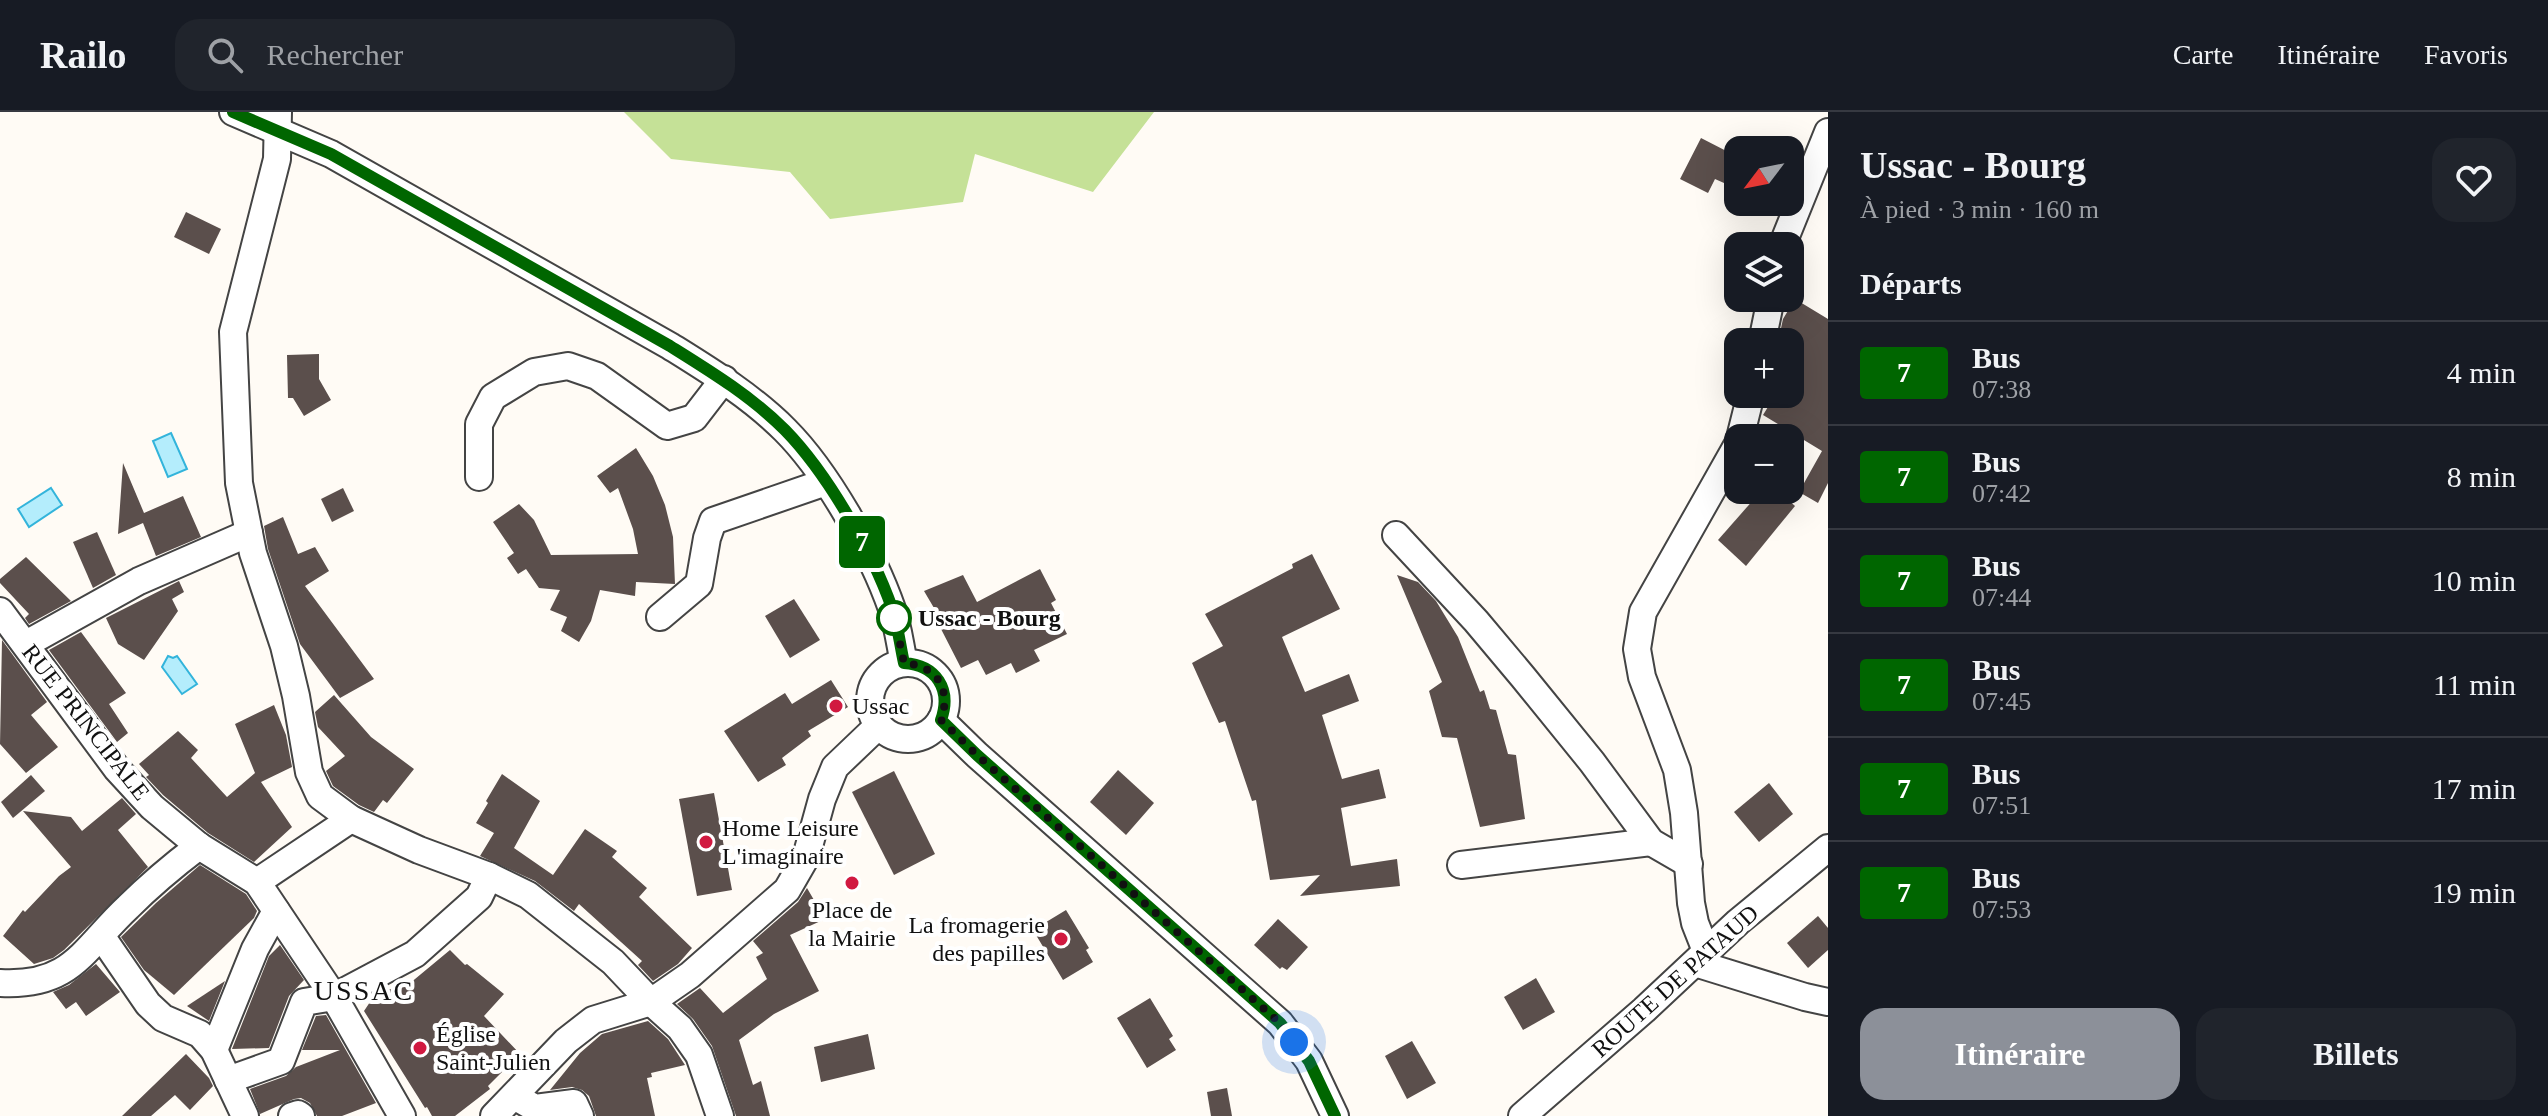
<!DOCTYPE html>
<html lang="fr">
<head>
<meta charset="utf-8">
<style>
	:root { --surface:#171b24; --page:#20242c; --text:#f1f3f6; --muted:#9ea1a6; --line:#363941; --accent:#8c9099 }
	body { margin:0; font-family:"Times New Roman",serif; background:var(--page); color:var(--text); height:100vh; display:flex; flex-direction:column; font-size:30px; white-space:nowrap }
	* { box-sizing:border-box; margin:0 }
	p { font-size:26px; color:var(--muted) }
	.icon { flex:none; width:44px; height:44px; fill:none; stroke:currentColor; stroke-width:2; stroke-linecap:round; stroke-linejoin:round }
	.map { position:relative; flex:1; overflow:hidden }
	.side { display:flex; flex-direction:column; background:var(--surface); width:720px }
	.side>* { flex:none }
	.badge { padding:0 16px; border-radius:6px; font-size:28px; line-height:52px }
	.needle { width:52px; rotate:238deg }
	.tools { position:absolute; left:1724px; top:24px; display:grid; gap:16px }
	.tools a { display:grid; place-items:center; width:80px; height:80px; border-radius:16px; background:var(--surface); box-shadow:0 8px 32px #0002; font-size:40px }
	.you { position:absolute; width:40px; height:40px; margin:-20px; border:6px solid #fff; border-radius:50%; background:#1a73e8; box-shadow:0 0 0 12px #1a73e833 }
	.map>.badge { position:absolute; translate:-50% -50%; box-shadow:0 0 0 4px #fff }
	h2 { padding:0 32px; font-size:30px; line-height:72px }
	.round { display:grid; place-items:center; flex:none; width:84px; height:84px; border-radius:24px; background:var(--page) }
	.summary { display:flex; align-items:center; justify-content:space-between; height:136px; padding:0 32px }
	h1 { font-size:38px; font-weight:800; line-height:60px }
	.primary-button { display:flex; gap:16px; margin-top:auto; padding:16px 32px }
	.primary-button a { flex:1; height:92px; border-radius:24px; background:var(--accent); color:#fff; font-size:32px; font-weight:800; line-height:92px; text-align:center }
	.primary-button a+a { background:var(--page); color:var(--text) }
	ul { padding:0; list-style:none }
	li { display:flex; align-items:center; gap:24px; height:104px; padding:0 32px; border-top:2px solid var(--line) }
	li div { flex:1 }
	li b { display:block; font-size:30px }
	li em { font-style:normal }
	li .badge { min-width:88px; font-weight:700; text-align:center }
	header { display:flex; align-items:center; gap:48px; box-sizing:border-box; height:112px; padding:0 40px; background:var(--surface); border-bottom:2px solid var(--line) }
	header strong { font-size:38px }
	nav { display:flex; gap:44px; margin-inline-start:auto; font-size:28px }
	.search { width:560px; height:72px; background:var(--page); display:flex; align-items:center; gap:20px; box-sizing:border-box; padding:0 28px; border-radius:24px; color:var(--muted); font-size:30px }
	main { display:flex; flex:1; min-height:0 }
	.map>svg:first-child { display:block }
	.forest { fill:#c5e197 }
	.water { fill:#b4edfc; stroke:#33b4db; stroke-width:2 }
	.building { fill:#5b4f4c }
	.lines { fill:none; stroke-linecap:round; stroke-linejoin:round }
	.minor-casing { stroke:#444; stroke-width:30 }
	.minor { stroke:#fff; stroke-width:26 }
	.line-casing { stroke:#fff; stroke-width:18 }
	.line { stroke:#060; stroke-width:12 }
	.walk { stroke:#111; stroke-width:8; stroke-dasharray:0 14.4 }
	.stop-dot { fill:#fff; stroke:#060; stroke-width:4 }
	.poi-dot { fill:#d11940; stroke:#fff; stroke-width:3 }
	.labels { text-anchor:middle; stroke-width:8; stroke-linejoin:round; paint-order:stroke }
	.stop-label { font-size:24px; font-weight:bold; fill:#111; stroke:#fff; text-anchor:start }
	.poi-label { font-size:24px; fill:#111; stroke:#fff; text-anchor:start }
	.street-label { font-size:24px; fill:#111; stroke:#fff }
	.quarter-label { font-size:28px; letter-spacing:2px; fill:#111; stroke:#fff }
</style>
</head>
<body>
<header>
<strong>Railo</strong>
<div class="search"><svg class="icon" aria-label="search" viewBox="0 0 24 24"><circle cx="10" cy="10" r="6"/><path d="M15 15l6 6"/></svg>Rechercher</div>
<nav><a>Carte</a><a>Itinéraire</a><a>Favoris</a></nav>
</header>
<main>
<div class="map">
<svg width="1828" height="1004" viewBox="0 0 1828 1004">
	<rect width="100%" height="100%" fill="#fffbf5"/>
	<!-- forest -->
	<polygon class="forest" points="624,0 1154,0 1093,80 975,42 963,90 830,107 790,60 671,47"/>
	<!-- water -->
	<g class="water">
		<polygon points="171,321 187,357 168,365 153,329"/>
		<polygon points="51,376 62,393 29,415 18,397"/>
		<polygon points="168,544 173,546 177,544 197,572 182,582 162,555"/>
	</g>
	<!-- building -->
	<g class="building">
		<polygon points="1701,26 1738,45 1724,71 1715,67 1708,81 1680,67"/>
		<polygon points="186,100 221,117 209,142 174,125"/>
		<polygon points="1795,187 1828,207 1828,371 1818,391 1799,380 1822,339 1763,303 1776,282 1790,282 1790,230 1778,230 1783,207"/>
		<polygon points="319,242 319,267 331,288 304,304 293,286 288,286 287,243"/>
		<polygon points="636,336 653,364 665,393 673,425 675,472 636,470 635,484 600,478 591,509 579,530 561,519 567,505 550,498 560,478 539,476 526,457 518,462 507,446 514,441 493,410 519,392 534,408 551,443 638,442 633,417 618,376 610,381 597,364"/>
		<polygon points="123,351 144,401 183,384 201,425 156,444 143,411 118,422"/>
		<polygon points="343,376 354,399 332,410 321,387"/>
		<polygon points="1762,378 1777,378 1795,394 1746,454 1718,428"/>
		<polygon points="283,405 298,442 315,435 329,459 305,474 374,567 340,586 300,532 268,437 264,414"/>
		<polygon points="97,420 116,463 93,476 73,430"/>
		<polygon points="1312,442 1340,497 1282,525 1305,580 1349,562 1359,589 1322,603 1342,667 1379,657 1386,686 1341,696 1351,754 1397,747 1400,774 1300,784 1320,763 1270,768 1256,688 1252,689 1225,609 1219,611 1192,551 1223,534 1205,502 1293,456 1292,452"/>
		<polygon points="26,445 71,489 29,512 25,506 29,502 0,471 0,467"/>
		<polygon points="1040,457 1056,488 1051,491 1067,522 1034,538 1040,549 1016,561 1011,551 986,563 978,548 961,556 940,515 944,513 924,479 963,463 977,490"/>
		<polygon points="1397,463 1418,470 1436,489 1458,525 1480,580 1484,578 1490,597 1496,598 1508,642 1516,643 1525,707 1480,715 1457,626 1442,625 1429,579 1442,570"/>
		<polygon points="179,469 184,480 172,487 178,499 144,548 118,532 106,506"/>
		<polygon points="794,487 820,528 790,546 765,504"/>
		<polygon points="81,520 126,581 109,592 128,621 117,630 49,538"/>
		<polygon points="2,528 47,590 31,603 58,635 26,661 0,632"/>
		<polygon points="831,568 848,595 808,619 811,624 782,646 786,653 758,670 724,619 785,581 792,592"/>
		<polygon points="334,583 371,625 414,657 387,691 383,688 374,700 359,693 333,674 326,659 345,644 318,615 315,600"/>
		<polygon points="274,593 286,623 292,655 261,670 292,715 254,750 208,721 163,683 146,665 149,663 139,652 178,619 198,638 191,646 227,685 255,661 235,612"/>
		<polygon points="1118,658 1154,691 1126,723 1090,690"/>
		<polygon points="894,659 935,742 894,763 852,680"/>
		<polygon points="502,662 540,689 514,736 553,763 585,717 617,739 612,745 647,776 639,785 692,836 678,852 653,869 638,853 642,849 579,792 574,799 535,769 480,744 494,721 476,711 488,691 486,689"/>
		<polygon points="31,663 45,679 13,706 1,690"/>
		<polygon points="1769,671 1793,702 1759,730 1734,700"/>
		<polygon points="714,681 732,778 697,784 679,687"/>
		<polygon points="122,686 136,702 118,718 148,755 64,838 53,846 34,852 3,824 23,798 25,800 59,764 71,755 23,699 71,705 82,719"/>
		<polygon points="200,753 246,782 257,799 254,806 174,883 144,858 121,825 156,791"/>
		<polygon points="807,776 825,807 790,823 819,879 774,902 739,928 753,973 761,969 770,1004 736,1004 712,934 693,907 677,892 700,876 723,901 767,867 756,845 763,841 753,829 798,790"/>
		<polygon points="1066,798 1089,836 1086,838 1093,850 1063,868 1033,818"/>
		<polygon points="1818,804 1828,816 1828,838 1808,856 1787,831"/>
		<polygon points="1278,807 1308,835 1287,858 1282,855 1280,857 1254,833"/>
		<polygon points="280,833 304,868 289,884 269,936 232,937 269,844"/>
		<polygon points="450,838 465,853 467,852 504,882 484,904 520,942 488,974 490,977 455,1004 432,1004 427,995 425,996 364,899 376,881 409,872"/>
		<polygon points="96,852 120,880 86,904 76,890 66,897 53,880 69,873"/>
		<polygon points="1536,866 1555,900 1523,918 1504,885"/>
		<polygon points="225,869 209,909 187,894"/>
		<polygon points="1150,886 1173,924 1169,927 1176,938 1147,956 1117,906"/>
		<polygon points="326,903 376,991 342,1004 317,1004 310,991 301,986 294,987 260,1002 250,977 286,964 296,955 340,938 302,938 316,904"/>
		<polygon points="648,909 668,927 685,953 651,961 652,965 647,966 655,1004 596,1004 589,984 582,978 572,975 550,978 580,941 602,922"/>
		<polygon points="868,922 875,957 821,970 814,935"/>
		<polygon points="1412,929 1436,971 1407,987 1385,944"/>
		<polygon points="186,942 209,966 213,974 190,998 175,983 151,1004 122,1004"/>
		<polygon points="1227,976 1232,1004 1211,1004 1207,980"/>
	</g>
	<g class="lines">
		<!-- minor casing -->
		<g class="minor-casing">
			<g id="minor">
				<path d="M 233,0 L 331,42 L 670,234 C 710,259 751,284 785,318 C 827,360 872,440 892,497 C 898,514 900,533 904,551"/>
				<polyline points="278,0 277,47 233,220 239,371 253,441 284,534 296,584 309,660 320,684 351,707 419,738 489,764 528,783 613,850 651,890 593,908 566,929 494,1004"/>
				<polyline points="1782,134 1828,20"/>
				<polyline points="1762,230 1771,186"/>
				<polyline points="1740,326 1751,282"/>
				<polyline points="479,365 479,312 493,285 534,260 568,254 597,264 667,314 694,306 724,267"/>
				<polyline points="1396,423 1476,509 1523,565 1592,650 1651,730 1689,752"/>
				<polyline points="0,499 117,657 152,695 199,734 257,770 334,885 402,1004"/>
				<polyline points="660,505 699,472 707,426 713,409 826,370"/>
				<polyline points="26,532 139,469 249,421"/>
				<circle cx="908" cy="589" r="38"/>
				<polyline points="941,608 977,643 1280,911 1309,949 1335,1004"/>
				<polyline points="1461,753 1651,730"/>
				<polyline points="257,770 351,707"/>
				<polyline points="102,825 148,892 163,906 200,922 214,938 245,1004"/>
				<polyline points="1706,839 1695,811 1691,791 1684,701 1677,658 1642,565 1637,537 1643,500 1738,332"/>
				<polyline points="1695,851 1805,885 1828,890"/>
				<path d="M 0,871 C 72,875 83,837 128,795 C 150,773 174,753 199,734"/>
				<polyline points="214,938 255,837 276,799"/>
				<polyline points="228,968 281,949 304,890 334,885 415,842 479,785 489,764"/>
				<polyline points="514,984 535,996 574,991 580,1004"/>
				<polyline points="292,1004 298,1002 301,1004"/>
				<polyline points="720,1004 699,943 680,916 651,890 690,863 787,778 806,745 822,687 835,655 879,613"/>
				<polyline points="1522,1004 1644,898 1738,810 1828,736"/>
			</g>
		</g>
		<!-- minor -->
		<use href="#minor" class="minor"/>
	</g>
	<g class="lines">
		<!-- line casing -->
		<g class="line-casing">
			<path id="line" d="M 233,0 L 331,42 L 670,234 C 710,259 751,284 785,318 C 827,361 872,439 892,496 C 898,514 900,533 904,551 C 936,553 952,577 941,608 L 977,643 L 1280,911 L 1309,949 L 1335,1004"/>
		</g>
		<!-- line -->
		<use href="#line" class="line"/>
		<!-- walk -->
		<path class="walk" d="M 894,506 L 893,498 L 904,551 C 936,553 952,577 941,608 L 977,643 L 1280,911 L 1294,930"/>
	</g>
	<!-- markers -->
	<circle class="stop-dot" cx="894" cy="506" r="16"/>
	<g class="poi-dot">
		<circle cx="836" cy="594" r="8"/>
		<circle cx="706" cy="730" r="8"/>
		<circle cx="852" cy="771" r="8"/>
		<circle cx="1061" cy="827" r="8"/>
		<circle cx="420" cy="936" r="8"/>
	</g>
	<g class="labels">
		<!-- stop labels -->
		<g class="stop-label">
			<text x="918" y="514">Ussac - Bourg</text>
		</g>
		<!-- poi labels -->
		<g class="poi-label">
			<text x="852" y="602">Ussac</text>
			<text x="722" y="724">Home Leisure<tspan x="722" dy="28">L'imaginaire</tspan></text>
			<text x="852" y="806" text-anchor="middle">Place de<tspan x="852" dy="28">la Mairie</tspan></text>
			<text x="1045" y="821" text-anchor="end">La fromagerie<tspan x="1045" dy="28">des papilles</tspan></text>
			<text x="436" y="930">Église<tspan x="436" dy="28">Saint-Julien</tspan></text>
		</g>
		<!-- street labels -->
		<g class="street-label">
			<text transform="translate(86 610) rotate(52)" y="8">RUE PRINCIPALE</text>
			<text transform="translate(1675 869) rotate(-42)" y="8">ROUTE DE PATAUD</text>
		</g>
		<!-- quarter labels -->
		<g class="quarter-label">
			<text x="364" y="888">USSAC</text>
		</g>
	</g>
</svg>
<div class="tools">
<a><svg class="needle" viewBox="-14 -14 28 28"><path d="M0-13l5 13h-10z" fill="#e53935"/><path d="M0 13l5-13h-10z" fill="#9ea1a6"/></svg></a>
<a><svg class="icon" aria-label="layers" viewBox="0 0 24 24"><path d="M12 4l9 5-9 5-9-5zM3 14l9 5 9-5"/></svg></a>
<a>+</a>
<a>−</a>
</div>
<div class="you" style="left:1294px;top:930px"></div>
<b class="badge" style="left:862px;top:430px;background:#060;color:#fff">7</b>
</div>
<section class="side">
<div class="summary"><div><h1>Ussac - Bourg</h1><p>À pied · 3 min · 160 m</p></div><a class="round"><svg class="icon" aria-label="heart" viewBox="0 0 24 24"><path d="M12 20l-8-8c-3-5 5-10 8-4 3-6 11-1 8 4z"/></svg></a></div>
<h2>Départs</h2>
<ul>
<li><span class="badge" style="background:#060;color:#fff">7</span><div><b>Bus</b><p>07:38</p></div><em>4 min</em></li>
<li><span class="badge" style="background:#060;color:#fff">7</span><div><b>Bus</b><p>07:42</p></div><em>8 min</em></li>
<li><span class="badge" style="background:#060;color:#fff">7</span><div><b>Bus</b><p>07:44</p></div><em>10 min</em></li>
<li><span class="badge" style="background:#060;color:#fff">7</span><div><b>Bus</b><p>07:45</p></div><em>11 min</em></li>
<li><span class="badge" style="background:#060;color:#fff">7</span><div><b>Bus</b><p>07:51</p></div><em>17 min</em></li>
<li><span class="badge" style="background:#060;color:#fff">7</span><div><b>Bus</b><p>07:53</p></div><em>19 min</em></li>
</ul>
<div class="primary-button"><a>Itinéraire</a><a>Billets</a></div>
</section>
</main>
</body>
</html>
